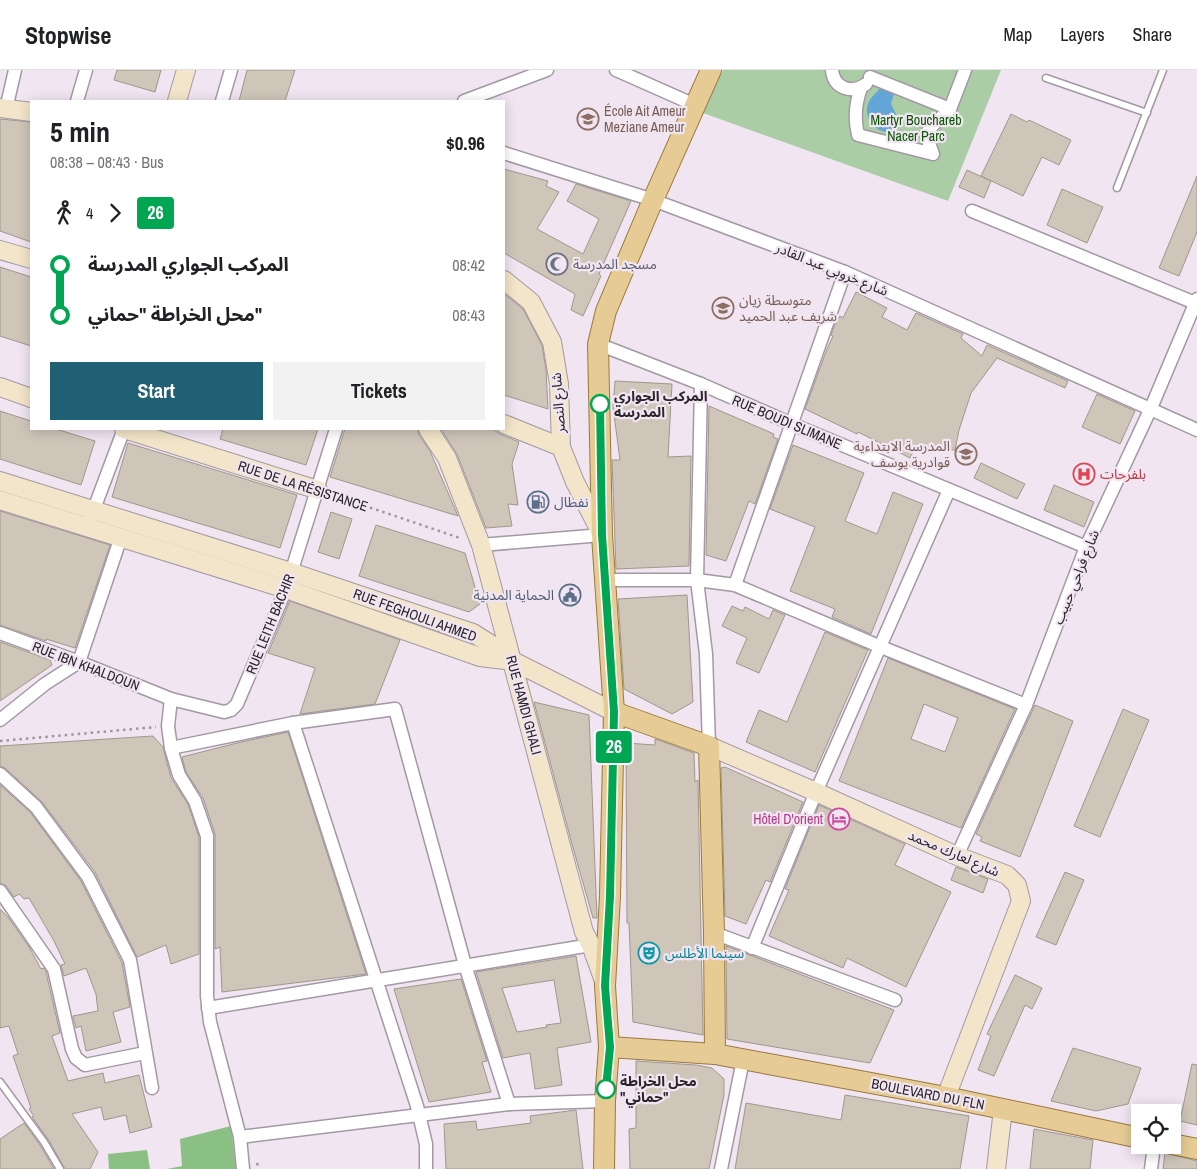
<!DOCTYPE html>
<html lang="en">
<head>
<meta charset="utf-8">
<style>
	:root { --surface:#fff; --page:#f2f2f2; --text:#202124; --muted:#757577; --line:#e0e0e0; --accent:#206075 }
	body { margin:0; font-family:"Archivo Narrow","Noto Sans Arabic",sans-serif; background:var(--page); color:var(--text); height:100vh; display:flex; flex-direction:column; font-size:19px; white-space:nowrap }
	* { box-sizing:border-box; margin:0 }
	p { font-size:16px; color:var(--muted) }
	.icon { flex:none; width:28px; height:28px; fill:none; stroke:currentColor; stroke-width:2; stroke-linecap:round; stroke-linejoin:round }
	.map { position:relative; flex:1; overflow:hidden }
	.details { position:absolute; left:30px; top:30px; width:475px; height:330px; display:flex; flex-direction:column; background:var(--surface); border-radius:0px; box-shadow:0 2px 12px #0003 }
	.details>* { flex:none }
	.badge { padding:0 10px; border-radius:4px; font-size:18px; line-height:32px }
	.buttons { position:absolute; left:1131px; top:1034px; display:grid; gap:10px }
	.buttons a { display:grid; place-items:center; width:50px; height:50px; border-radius:0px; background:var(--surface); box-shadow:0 2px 12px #0003; font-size:25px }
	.map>.badge { position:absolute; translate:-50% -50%; box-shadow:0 0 0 2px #fff }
	.legs { display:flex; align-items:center; gap:8px; height:55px; padding:0 20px; font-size:16px }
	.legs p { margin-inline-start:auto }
	.overview { display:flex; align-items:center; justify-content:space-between; height:85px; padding:0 20px }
	h1 { font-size:28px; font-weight:800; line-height:38px }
	.button { display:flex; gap:10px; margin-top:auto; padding:10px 20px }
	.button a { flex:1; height:58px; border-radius:0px; background:var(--accent); color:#fff; font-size:20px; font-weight:800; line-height:58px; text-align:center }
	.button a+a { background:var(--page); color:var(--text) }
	ul { padding:0 20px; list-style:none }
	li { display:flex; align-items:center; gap:18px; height:50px; font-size:19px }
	li i { display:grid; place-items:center; width:8px; height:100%; margin:0 6px; background:currentColor }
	li i::after { content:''; width:12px; height:12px; margin:-6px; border:4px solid; border-radius:50%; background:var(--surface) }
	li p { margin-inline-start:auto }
	li:first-child i { background:linear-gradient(#0000 50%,currentColor 0) }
	li:last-child i { background:linear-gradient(currentColor 50%,#0000 0) }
	header { display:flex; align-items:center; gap:30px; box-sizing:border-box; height:70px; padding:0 25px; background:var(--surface); border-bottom:1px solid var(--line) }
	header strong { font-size:24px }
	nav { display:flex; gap:28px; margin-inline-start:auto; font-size:18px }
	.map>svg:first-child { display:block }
	.green { fill:#abcda6 }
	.forest { fill:#8bc084 }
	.water { fill:#63a5d7 }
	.building { fill:#cfc5b9; stroke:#a0978c; fill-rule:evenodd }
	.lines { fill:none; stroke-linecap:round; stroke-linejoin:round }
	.lane-casing { stroke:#a399a4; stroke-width:9 }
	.street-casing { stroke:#a399a4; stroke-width:15 }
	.secondary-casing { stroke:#a399a4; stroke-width:20 }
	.primary-casing { stroke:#987a3f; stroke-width:22 }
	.path { stroke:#9e969f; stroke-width:2.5; stroke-dasharray:2.5 4; stroke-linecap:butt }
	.lane { stroke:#fff; stroke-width:6 }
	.street { stroke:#fff; stroke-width:12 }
	.secondary { stroke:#f2e5c9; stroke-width:18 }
	.primary { stroke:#e6cb94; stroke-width:20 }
	.line-1-casing { stroke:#fff; stroke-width:11 }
	.line-1 { stroke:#00a651; stroke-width:8 }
	.stop-1-dot { fill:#fff; stroke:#00a651; stroke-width:2.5 }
	.labels { text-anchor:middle; stroke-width:4.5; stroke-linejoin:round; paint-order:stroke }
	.education-label { font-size:14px; fill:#785e54; stroke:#f0e5f1; text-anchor:start }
	.park-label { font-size:14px; fill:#0a5602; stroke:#f0e5f1 }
	.worship-label { font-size:14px; fill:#5b616d; stroke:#f0e5f1; text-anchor:start }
	.street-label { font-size:14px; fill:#282428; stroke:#f0e5f1 }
	.stop-label { font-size:14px; font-weight:bold; fill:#282428; stroke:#f0e5f1; text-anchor:start }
	.health-label { font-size:14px; fill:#be3a42; stroke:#f0e5f1; text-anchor:start }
	.service-label { font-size:14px; fill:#4e5e75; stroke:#f0e5f1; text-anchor:start }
	.hotel-label { font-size:14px; fill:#b23c85; stroke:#f0e5f1; text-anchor:end }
	.culture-label { font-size:14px; fill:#0d838f; stroke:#f0e5f1; text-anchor:start }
</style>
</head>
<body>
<header>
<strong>Stopwise</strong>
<nav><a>Map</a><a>Layers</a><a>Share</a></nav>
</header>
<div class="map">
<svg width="1197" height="1099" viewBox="0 0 1197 1099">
	<rect width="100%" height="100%" fill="#f0e5f1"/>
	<!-- green -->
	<polygon class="green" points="723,0 1001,0 948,131 703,43"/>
	<!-- forest -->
	<g class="forest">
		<polygon points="231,1056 236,1099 167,1099 182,1096 180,1069"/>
		<polygon points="147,1080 150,1099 109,1099 108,1084"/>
	</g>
	<!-- water -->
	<path class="water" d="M 880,18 L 894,24 L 891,34 L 901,54 C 889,74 861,53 868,34 C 870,27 876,24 880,18 Z"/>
	<!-- building -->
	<g class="building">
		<polygon points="117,0 161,0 155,22 114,10"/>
		<polygon points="247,0 295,0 285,31 239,31"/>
		<polygon points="1011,44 1027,52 1029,50 1071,70 1059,95 1042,87 1023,126 981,106"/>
		<polygon points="0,49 31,52 31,172 0,161"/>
		<polygon points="504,99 548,111 546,116 559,122 537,159 583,184 599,149 567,131 576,114 631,131 599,204 601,206 583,246 571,240 575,224 504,183"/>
		<polygon points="967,100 991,111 984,128 959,117"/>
		<polygon points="1197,106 1197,162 1179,206 1159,198"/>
		<polygon points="1062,119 1103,137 1087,173 1047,155"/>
		<polygon points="0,197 31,207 31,276 0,266"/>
		<polygon points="856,222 887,238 882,247 907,260 916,243 963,264 961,268 982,286 987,275 1068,311 1065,318 997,288 971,323 959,360 955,380 915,378 910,388 858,362 857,364 805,339 827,279 833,266 831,265 834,257 840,246 843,248"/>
		<polygon points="504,224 523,239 542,275 546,300 548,339 504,325"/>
		<polygon points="615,311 672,314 668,387 691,386 689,496 616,499 612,390 620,390 613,337"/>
		<polygon points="1097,324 1135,341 1120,374 1082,357"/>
		<polygon points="709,336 774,364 773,367 778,369 755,434 749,431 726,491 706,485"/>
		<polygon points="0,341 31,351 31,359 56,359 95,371 81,415 0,389"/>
		<polygon points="223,359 318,359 306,395 220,369"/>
		<polygon points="345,359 418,359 419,365 430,381 458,446 330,407"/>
		<polygon points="441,359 492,359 500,364 519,372 512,394 518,435 508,434 512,456 486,458 457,384"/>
		<polygon points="128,373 297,425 280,478 112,427"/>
		<polygon points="793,375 864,403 845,451 877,464 893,422 923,434 871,564 832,547 835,539 790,521 815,457 770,439"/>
		<polygon points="981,393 1025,414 1017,429 974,408"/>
		<polygon points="1054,415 1094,432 1084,457 1044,440"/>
		<polygon points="0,441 110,475 75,578 46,569 46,571 0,555"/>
		<polygon points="331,442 352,449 339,489 318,482"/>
		<polygon points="376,455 465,483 480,534 469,542 359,506"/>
		<polygon points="687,525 693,632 672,644 624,619 618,529"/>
		<polygon points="290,531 400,570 375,634 300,644 315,598 268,583"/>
		<polygon points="732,536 743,541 745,537 769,549 773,540 785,545 759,603 736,593 747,568 722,556"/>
		<polygon points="825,562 868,580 815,702 746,672 759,640 787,652"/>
		<polygon points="0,572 50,590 52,595 0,631"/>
		<path d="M 888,588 L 1015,639 L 961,758 L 839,711 ZM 924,634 L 958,648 L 945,682 L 911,669 Z"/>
		<polygon points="534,632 589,645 597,848 593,848 572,774"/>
		<polygon points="1035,635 1073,651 1020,787 980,771 982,767 976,764"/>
		<polygon points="1123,639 1149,650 1100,767 1074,756"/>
		<polygon points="288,662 366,904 222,922 220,877 215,879 215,764 203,728 186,702 182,687 237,673"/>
		<polygon points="153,666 163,677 171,708 188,734 199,767 199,884 171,894 166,875 137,887 95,802 42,732 5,698 0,696 0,676"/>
		<polygon points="655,669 694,683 695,712 698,710 703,965 633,952 629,853 627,853 626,673 655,675"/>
		<polygon points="725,697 803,732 770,812 766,810 746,854 725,846 721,698"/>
		<polygon points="0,715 30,742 81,811 122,893 130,937 113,942 121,972 86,981 81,956 76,958 73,946 98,941 96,924 86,898 64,906 61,895 65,894 54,871 29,828 24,829 19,824 14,827 6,816 0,813"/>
		<polygon points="819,735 905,774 895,795 951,822 906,917 847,888 843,898 769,866 789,820 785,819"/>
		<polygon points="956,797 988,809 983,823 951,810"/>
		<polygon points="1065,802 1084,810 1056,875 1036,867"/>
		<polygon points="0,839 8,847 29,877 41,899 44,898 46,902 60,963 52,966 68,1011 103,1003 105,1013 139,1005 152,1057 130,1063 126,1045 104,1050 101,1037 72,1044 98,1082 90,1099 65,1099 48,1069 32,1047 34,1046 29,1039 31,1038 13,986 18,984 9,956 0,958"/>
		<polygon points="726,876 894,940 870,993 727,969"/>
		<path d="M 576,886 L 591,972 L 557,978 L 562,1015 L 535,1019 L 530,983 L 503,988 L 476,902 ZM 554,910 L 561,953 L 546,955 L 547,957 L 517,962 L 502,918 Z"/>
		<polygon points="1015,905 1042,918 1032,939 1025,935 994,1006 978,1000 991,966 987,964"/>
		<polygon points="461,909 487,991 482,992 491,1022 429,1032 394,919"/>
		<polygon points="1073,978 1141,998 1128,1034 1096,1041 1051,1031"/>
		<polygon points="636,991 696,995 712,998 724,1009 724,1025 709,1099 630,1099 629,1059 636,1058"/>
		<polygon points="1192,994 1197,995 1197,1055 1180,1051"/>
		<polygon points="845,1025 969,1046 960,1099 735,1099 746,1033 841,1050"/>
		<polygon points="576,1040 583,1099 446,1099 444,1054 476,1051 477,1060 531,1053 530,1046"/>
		<polygon points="24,1053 40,1075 54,1099 0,1099 0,1069"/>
		<polygon points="1034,1059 1093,1070 1090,1099 1030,1099"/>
		<polygon points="1165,1083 1197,1091 1197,1099 1163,1099"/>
	</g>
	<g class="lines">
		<!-- lane casing -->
		<g class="lane-casing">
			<g id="lane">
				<polyline points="1046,8 1147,43"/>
				<polyline points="1117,118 1163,0"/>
				<polyline points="0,1012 44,1072 60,1099"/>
			</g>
		</g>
		<!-- street casing -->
		<g class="street-casing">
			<g id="street">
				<polyline points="616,0 695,35"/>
				<path d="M 832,0 C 834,19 852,24 866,14"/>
				<polyline points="870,7 950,39"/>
				<path d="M 861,18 C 855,34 854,48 858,65 L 933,84 L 926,65 L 930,58 L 950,39 L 965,0"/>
				<polyline points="77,31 86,0"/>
				<polyline points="222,31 231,0"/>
				<polyline points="464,31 547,0"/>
				<polyline points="6,39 15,0"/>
				<polyline points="504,83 653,130 845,202 1197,360"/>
				<polyline points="972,141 1195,233"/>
				<polyline points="598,274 701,314 792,354 1086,477"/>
				<polyline points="701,314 697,510 706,584 709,676"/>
				<polyline points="91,447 124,359"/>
				<polyline points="481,475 602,465"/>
				<polyline points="605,510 697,510 735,515 881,577 1026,635"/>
				<polyline points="735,515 845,202"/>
				<polyline points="0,563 79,592 171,629"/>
				<polyline points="0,650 45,614 79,592 121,467"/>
				<polyline points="293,653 417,1036 426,1074 426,1099"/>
				<polyline points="171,678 168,656 171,629 224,642 231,640 237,634 286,519 336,359"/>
				<polyline points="0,704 36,737 88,807 130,890 152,1018"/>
				<polyline points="957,786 1026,635 1086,477 1151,338 1197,229"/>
				<polyline points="0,821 54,899 72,979 76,988 85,995 145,983"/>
				<polyline points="714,863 895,930"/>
				<polyline points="752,878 816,722 949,420"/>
				<polyline points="208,938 591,875"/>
				<polyline points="240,1067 509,1034 605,1031"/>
				<polyline points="243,1099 240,1067 210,952 207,926 207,766 195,731 179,705 171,678 293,653 395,639 465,895 509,1034"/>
				<polyline points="721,1099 743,990"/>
				<polyline points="1151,1099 1154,1075"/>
			</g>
		</g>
		<!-- secondary casing -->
		<g class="secondary-casing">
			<g id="secondary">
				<polyline points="177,31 186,0"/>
				<polyline points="0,38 31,42"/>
				<polyline points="0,180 31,189"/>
				<polyline points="504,210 531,232 552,272 559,314 561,377 575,412 602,465"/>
				<polyline points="0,317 31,328"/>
				<polyline points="504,354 561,377"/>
				<polyline points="124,359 318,420"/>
				<polyline points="428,359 447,388 481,475 584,862 591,875 604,911"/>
				<polyline points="0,411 291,502 473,563 492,575 513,591 614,642"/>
				<polyline points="0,430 286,519 480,587 512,591"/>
				<polyline points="709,676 816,722 957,786 1007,805 1017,815 1021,831 946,1027"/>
				<polyline points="996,1099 1003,1039"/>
			</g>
		</g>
		<!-- primary casing -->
		<g class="primary-casing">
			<g id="primary">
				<polyline points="614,642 709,676 714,863 715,984"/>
				<polyline points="609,977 715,984 946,1027 1140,1068"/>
				<polyline points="1172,1074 1197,1079"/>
				<polyline points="604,1099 605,1031 609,977 605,916 610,826 614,642 602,465 598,274 606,241 653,130 711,0"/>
			</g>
		</g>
		<!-- path -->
		<g class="path">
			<polyline points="333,425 460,468"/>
			<polyline points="0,671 156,657"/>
			<polyline points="257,1093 259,1099"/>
		</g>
		<!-- lane -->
		<use href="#lane" class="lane"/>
		<!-- street -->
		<use href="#street" class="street"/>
		<!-- secondary -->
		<use href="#secondary" class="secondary"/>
		<!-- primary -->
		<use href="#primary" class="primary"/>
	</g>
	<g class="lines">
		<!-- line-1 casing -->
		<g class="line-1-casing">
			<polyline id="line-1" points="600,334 602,465 614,642 610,826 605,916 610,977 606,1019"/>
		</g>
		<!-- line-1 -->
		<use href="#line-1" class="line-1"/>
	</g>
	<!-- icons -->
	<defs>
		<g id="school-ring" transform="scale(1.125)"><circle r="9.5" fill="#f0e5f1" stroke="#8d6e63" stroke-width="1.5"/><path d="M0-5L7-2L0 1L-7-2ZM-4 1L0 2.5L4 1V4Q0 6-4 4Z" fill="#8d6e63"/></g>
		<g id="mosque-ring" transform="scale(1.125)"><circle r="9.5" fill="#f0e5f1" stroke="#6b7280" stroke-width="1.5"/><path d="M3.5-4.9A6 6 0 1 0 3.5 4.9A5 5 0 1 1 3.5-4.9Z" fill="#6b7280"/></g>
		<g id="hospital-ring" transform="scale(1.125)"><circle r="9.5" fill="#f0e5f1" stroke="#e0444e" stroke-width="1.5"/><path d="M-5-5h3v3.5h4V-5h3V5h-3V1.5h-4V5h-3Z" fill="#e0444e"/></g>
		<g id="fuel-ring" transform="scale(1.125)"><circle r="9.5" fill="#f0e5f1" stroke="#5c6f8a" stroke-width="1.5"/><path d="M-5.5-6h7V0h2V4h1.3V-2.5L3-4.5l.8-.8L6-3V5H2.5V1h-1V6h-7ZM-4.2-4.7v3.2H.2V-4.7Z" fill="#5c6f8a"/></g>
		<g id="civic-ring" transform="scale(1.125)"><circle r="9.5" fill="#f0e5f1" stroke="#5c6f8a" stroke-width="1.5"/><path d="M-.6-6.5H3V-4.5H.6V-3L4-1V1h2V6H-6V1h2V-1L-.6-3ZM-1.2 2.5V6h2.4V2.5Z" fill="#5c6f8a"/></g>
		<g id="hotel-ring" transform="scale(1.125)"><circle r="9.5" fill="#f0e5f1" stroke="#d1479c" stroke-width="1.5"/><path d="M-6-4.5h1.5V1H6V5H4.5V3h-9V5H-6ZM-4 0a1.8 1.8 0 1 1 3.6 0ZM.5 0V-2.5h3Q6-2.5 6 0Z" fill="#d1479c"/></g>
		<g id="theatre-ring" transform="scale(1.125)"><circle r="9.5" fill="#f0e5f1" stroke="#0f9aa8" stroke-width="1.5"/><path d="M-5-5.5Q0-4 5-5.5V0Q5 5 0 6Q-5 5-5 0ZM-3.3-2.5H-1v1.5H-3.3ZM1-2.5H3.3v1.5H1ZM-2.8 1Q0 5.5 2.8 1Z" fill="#0f9aa8"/></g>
	</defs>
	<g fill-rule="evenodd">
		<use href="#school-ring" x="588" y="49"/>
		<use href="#mosque-ring" x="557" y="194"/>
		<use href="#school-ring" x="723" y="238"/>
		<use href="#school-ring" x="966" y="384"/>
		<use href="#hospital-ring" x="1084" y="404"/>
		<use href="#fuel-ring" x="538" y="432"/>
		<use href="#civic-ring" x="570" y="525"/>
		<use href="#hotel-ring" x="839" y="749"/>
		<use href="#theatre-ring" x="649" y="883"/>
	</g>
	<!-- markers -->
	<g class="stop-1-dot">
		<circle cx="600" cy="334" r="9"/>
		<circle cx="606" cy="1019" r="9"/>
	</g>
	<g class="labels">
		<!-- education labels -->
		<g class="education-label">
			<text x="604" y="46">École Ait Ameur<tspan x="604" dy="16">Meziane Ameur</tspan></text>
			<text x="739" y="235">متوسطة زيان<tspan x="739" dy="16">شريف عبد الحميد</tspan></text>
			<text x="950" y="381" text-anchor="end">المدرسة الابتداءية<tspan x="950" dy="16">قوادرية يوسف</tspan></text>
		</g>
		<!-- park labels -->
		<g class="park-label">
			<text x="916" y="55">Martyr Bouchareb<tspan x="916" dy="16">Nacer Parc</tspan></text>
		</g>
		<!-- worship labels -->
		<g class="worship-label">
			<text x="573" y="199">مسجد المدرسة</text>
		</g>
		<!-- street labels -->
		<g class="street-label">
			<text transform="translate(832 199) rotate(22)" y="5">شارع خروبي عبد القادر</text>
			<text transform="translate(558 333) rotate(-94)" y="5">شارع النصر</text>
			<text transform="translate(787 352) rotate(23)" y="5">RUE BOUDI SLIMANE</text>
			<text transform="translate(303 416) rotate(18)" y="5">RUE DE LA RÉSISTANCE</text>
			<text transform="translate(1076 507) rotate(-68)" y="5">شارع فراحي حبيب</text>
			<text transform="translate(415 545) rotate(20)" y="5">RUE FEGHOULI AHMED</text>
			<text transform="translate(270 554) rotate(-68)" y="5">RUE LEITH BACHIR</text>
			<text transform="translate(86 596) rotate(21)" y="5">RUE IBN KHALDOUN</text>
			<text transform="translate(524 635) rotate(75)" y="5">RUE HAMDI GHALI</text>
			<text transform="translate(954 783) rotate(23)" y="5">شارع لعارك محمد</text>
			<text transform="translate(928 1024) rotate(11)" y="5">BOULEVARD DU FLN</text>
		</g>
		<!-- stop labels -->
		<g class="stop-label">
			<text x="614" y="331">المركب الجواري<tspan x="614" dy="16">المدرسة</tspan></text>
			<text x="620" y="1016">محل الخراطة<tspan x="620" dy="16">"حماني"</tspan></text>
		</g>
		<!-- health labels -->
		<g class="health-label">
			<text x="1100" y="409">بلفرحات</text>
		</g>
		<!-- service labels -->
		<g class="service-label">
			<text x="554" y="437">نفطال</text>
			<text x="554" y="530" text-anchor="end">الحماية المدنية</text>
		</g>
		<!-- hotel labels -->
		<g class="hotel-label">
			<text x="823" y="754">Hôtel D'orient</text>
		</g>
		<!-- culture labels -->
		<g class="culture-label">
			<text x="665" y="888">سينما الأطلس</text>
		</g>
	</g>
</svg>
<div class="buttons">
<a><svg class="icon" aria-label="locate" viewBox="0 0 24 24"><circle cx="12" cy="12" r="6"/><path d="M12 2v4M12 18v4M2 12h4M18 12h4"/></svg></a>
</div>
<b class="badge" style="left:614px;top:677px;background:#00a651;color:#fff">26</b>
<section class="details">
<div class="overview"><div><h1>5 min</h1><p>08:38 – 08:43 · Bus</p></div><b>$0.96</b></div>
<div class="legs"><svg class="icon" aria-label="walk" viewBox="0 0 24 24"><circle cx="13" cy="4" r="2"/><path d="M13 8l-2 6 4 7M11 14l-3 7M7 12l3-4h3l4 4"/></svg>4<svg class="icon" aria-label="forward" viewBox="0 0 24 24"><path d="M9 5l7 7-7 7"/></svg><b class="badge" style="background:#00a651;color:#fff">26</b></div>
<ul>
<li><i style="color:#00a651"></i><b>المركب الجواري المدرسة</b><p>08:42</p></li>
<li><i style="color:#00a651"></i><b>محل الخراطة &quot;حماني&quot;</b><p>08:43</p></li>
</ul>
<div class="button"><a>Start</a><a>Tickets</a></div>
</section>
</div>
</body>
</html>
